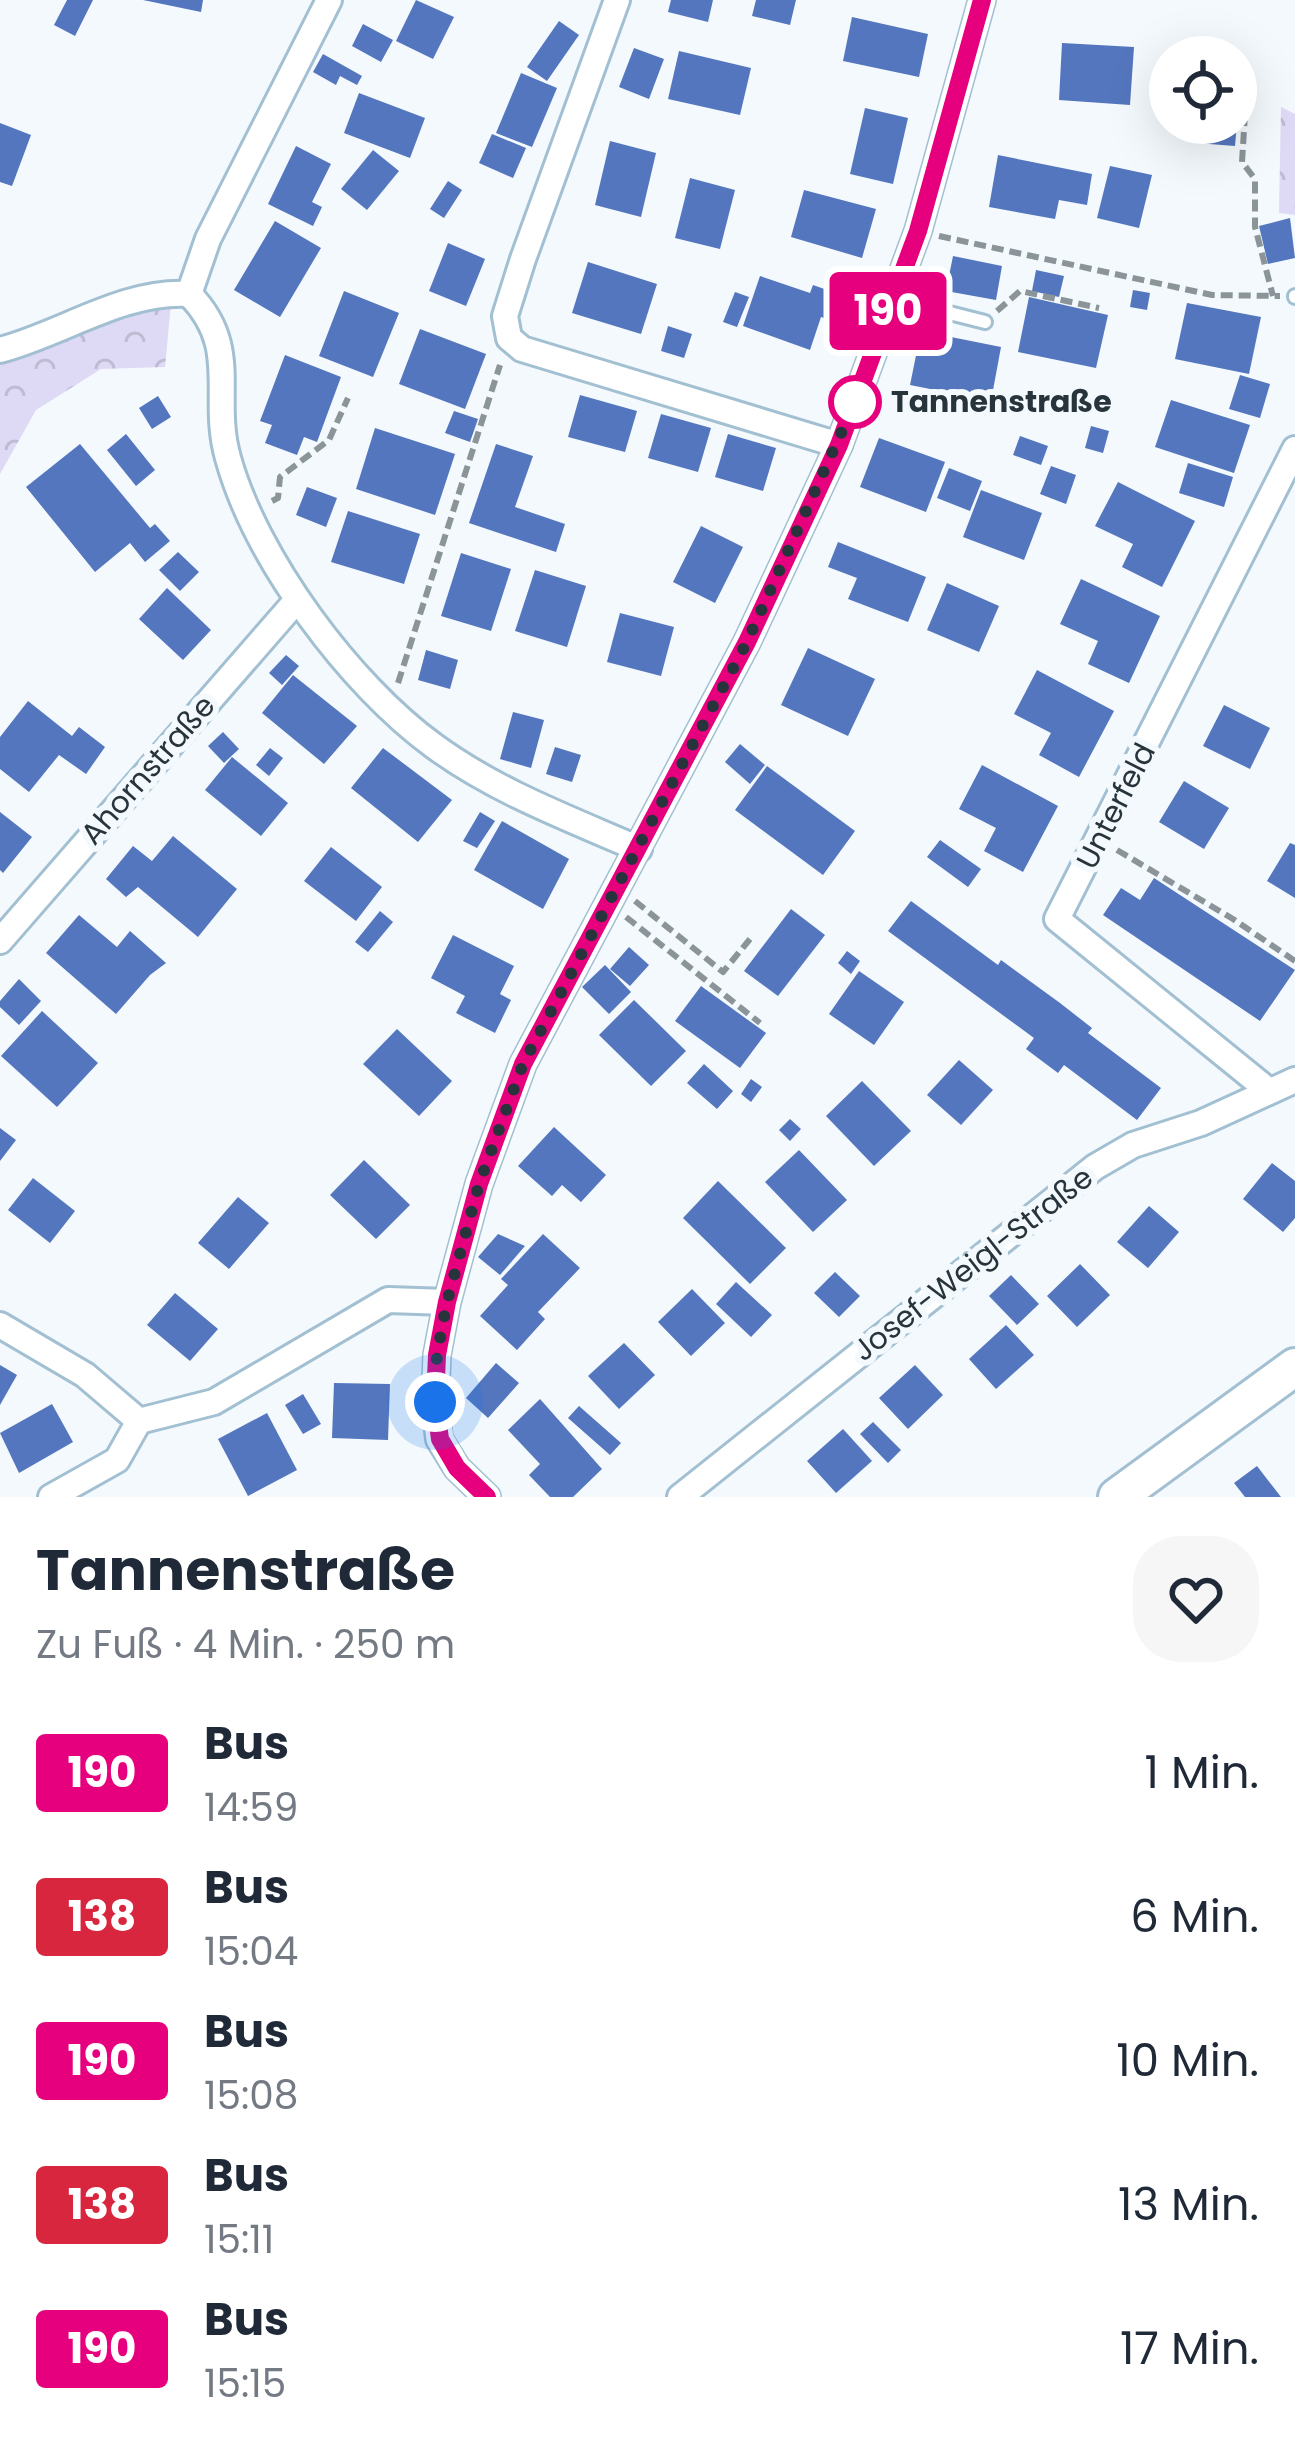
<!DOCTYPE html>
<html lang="de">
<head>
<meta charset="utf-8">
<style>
	:root { --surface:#fff; --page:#f6f6f7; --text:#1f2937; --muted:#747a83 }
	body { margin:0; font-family:Poppins,sans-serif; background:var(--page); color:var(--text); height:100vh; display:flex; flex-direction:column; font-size:45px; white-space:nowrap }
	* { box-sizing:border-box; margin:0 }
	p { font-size:39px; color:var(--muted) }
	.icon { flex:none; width:66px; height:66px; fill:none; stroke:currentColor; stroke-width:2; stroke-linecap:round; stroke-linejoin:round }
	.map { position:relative; height:1497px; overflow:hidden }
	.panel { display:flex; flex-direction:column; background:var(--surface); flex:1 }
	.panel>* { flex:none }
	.badge { padding:0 24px; border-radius:9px; font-size:42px; line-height:78px }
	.tools { position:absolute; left:1149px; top:36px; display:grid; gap:24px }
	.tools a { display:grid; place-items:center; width:108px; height:108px; border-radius:50%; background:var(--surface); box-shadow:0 12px 48px #0002; font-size:60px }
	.you { position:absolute; width:60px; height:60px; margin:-30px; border:9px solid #fff; border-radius:50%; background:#1a73e8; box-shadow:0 0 0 18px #1a73e833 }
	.map>.badge { position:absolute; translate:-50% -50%; box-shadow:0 0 0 6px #fff }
	.round { display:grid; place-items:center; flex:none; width:126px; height:126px; border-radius:48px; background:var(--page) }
	.headline { display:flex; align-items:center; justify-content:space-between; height:204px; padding:0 36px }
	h1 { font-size:57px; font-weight:700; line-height:90px }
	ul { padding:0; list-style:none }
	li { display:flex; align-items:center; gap:36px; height:144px; padding:0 36px }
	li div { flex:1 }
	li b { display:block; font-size:45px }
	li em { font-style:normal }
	li .badge { min-width:132px; font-weight:700; text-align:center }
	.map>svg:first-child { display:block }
	.forest { fill:url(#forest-crowns) }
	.building { fill:#5476be }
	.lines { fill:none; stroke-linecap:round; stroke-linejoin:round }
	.service-casing { stroke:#a2c0d2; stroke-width:18 }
	.minor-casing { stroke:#a2c0d2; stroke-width:30 }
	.secondary-casing { stroke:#a2c0d2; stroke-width:42 }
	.path { stroke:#8a9499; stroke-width:6; stroke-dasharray:12 6; stroke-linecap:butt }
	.service { stroke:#fff; stroke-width:12 }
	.minor { stroke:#fff; stroke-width:24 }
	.secondary { stroke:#fff; stroke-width:36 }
	.line-casing { stroke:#fff; stroke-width:27 }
	.line { stroke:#e6007e; stroke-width:18 }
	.walk { stroke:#28343b; stroke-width:12; stroke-dasharray:0 21.6 }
	.stop-dot { fill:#fff; stroke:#e6007e; stroke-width:6 }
	.labels { text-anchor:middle; stroke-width:12; stroke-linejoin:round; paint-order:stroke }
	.stop-label { font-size:30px; font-weight:bold; fill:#28343b; stroke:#f3f9fd; text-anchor:start }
	.street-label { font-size:30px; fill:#28343b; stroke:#f3f9fd }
</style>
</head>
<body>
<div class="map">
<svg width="1295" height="1497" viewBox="0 0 1295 1497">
	<defs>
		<pattern id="forest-crowns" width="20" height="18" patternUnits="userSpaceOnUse" patternTransform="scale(3)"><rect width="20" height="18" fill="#ded9f5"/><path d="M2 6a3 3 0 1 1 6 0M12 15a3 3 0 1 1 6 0" fill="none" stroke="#bebbd3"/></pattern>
	</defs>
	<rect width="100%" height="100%" fill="#f3f9fd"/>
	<!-- forest -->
	<g class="forest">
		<polygon points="1281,107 1295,114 1295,215 1279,213"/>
		<polygon points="171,303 165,367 101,369 36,410 0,474 0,362 129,313"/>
	</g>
	<!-- building -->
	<g class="building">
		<polygon points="67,0 93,0 75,36 54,25"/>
		<polygon points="143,0 203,0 201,12"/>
		<polygon points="416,0 454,17 433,59 396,41"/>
		<polygon points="671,0 713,0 708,22 668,12"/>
		<polygon points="756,0 796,0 790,25 752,16"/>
		<polygon points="852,17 928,34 919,77 843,61"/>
		<polygon points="559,21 579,35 547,81 527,67"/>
		<polygon points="363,24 393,40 381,62 352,46"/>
		<polygon points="1062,43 1134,47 1130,105 1059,100"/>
		<polygon points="634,48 664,59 649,99 619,87"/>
		<polygon points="679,51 751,68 740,115 668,99"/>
		<polygon points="323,54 362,76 357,85 340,76 336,85 313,72"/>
		<polygon points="521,73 557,88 532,147 496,133"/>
		<polygon points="359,93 425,118 410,158 344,133"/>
		<polygon points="865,108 908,118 893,184 850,174"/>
		<polygon points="0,123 31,135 12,186 0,182"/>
		<polygon points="1197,123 1237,123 1235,146 1196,143"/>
		<polygon points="492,134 526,148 513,178 479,163"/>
		<polygon points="610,141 656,153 641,217 595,205"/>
		<polygon points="296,146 331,164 312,202 322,207 313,226 268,204"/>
		<polygon points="373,150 399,171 367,210 341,189"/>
		<polygon points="998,155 1092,174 1087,205 1059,200 1055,219 989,207"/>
		<polygon points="1110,166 1152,175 1139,228 1097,218"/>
		<polygon points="690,178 735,190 720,249 675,238"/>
		<polygon points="448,181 462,190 444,218 430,209"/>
		<polygon points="804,190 876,209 862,258 791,237"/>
		<polygon points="1290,218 1295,258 1268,264 1259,226"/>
		<polygon points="275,221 321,248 280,317 234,290"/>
		<polygon points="448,243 485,259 466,306 429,291"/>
		<polygon points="953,256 1002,266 996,300 946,291"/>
		<polygon points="588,262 657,284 641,334 572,313"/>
		<polygon points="1036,270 1064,276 1059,297 1032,291"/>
		<polygon points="760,276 810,293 813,285 847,297 838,322 821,317 810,350 743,326"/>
		<polygon points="1133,290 1150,293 1147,310 1130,307"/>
		<polygon points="344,291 399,313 373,377 319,356"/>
		<polygon points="735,292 749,297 737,327 723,322"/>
		<polygon points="1029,297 1108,315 1096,368 1018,352"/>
		<polygon points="1187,303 1261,317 1249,374 1175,359"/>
		<polygon points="668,326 692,334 684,358 661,351"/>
		<polygon points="420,329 486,354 465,409 399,384"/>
		<polygon points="921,331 1001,347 991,401 910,385"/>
		<polygon points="285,355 341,377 317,442 304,437 297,455 265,443 272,425 260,421"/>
		<polygon points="1240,375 1270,384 1260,418 1229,409"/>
		<polygon points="580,395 637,411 625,452 568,437"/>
		<polygon points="158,396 171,417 152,429 139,408"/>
		<polygon points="1171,400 1250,425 1234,473 1155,447"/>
		<polygon points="454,411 478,419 470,442 445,433"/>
		<polygon points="661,414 711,428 698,472 648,458"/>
		<polygon points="1091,426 1109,431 1103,453 1085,448"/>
		<polygon points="375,428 455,454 435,515 356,489"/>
		<polygon points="126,434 155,470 136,486 107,450"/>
		<polygon points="728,434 776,448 763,491 715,477"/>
		<polygon points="1020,436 1048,446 1041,465 1013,455"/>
		<polygon points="879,438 945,462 926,512 860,487"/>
		<polygon points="80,444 150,528 155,524 170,541 145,562 130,543 95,572 26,487"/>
		<polygon points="496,444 533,456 515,507 565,524 556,552 469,523"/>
		<polygon points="1188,463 1233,477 1224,507 1179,493"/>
		<polygon points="1051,466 1076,475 1066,504 1040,494"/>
		<polygon points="949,468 982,481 970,511 937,498"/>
		<polygon points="1118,482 1195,521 1162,587 1122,567 1133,544 1095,526"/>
		<polygon points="307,487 337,498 326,527 296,515"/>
		<polygon points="981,490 1042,513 1024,560 963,537"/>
		<polygon points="348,511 420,534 404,584 331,562"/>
		<polygon points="701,526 743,547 715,603 673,582"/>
		<polygon points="838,542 926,577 908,622 848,599 857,578 828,567"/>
		<polygon points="178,552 199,572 180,591 159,570"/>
		<polygon points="461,553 511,569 491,631 441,616"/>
		<polygon points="535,570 586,586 567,647 515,631"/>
		<polygon points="1081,579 1160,616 1129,683 1088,664 1098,641 1060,624"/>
		<polygon points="947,583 999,606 979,652 927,630"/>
		<polygon points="167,588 211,630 183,660 139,619"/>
		<polygon points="620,613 674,627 661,676 607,662"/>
		<polygon points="808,648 875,679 848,736 781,705"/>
		<polygon points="426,650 458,660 450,689 418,680"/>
		<polygon points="286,655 299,666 282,685 269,673"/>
		<polygon points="1037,670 1114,711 1079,777 1039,755 1051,733 1014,714"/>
		<polygon points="293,675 357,726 324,764 262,713"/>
		<polygon points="28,701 72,736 79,727 105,747 86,774 59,755 29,792 0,769 0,737"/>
		<polygon points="1224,705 1270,728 1250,769 1203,746"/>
		<polygon points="513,712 544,720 531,768 500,759"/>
		<polygon points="223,732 239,749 224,763 208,746"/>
		<polygon points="740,744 765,765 750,784 725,762"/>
		<polygon points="555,747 581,755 572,782 546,774"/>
		<polygon points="270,748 283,758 269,776 256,765"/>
		<polygon points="383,748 452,800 418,842 351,788"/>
		<polygon points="232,757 288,803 261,836 205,790"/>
		<polygon points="982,765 1058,806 1023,872 984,851 996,828 959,809"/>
		<polygon points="767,766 855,831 823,875 735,810"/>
		<polygon points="1184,781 1229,808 1204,849 1159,822"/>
		<polygon points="0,812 32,837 3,873 0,870"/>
		<polygon points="480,812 495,821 477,848 463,841"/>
		<polygon points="502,821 569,859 543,909 474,870"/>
		<polygon points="173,836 237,889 198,937 138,887 126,897 106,879 133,846 152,861"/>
		<polygon points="940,840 981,869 968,887 927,857"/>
		<polygon points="1290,843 1295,845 1295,898 1267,881"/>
		<polygon points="331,847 382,887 356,921 304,881"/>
		<polygon points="1154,878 1295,970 1260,1021 1103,915 1121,888 1140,900"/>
		<polygon points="911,901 998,965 1001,960 1060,1003 1092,1028 1088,1033 1161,1088 1137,1120 1064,1065 1058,1073 1026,1049 1034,1038 888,931"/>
		<polygon points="791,909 825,935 778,996 744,971"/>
		<polygon points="380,911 393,922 368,952 355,942"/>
		<polygon points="79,915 117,947 130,931 166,963 150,975 116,1014 46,953"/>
		<polygon points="453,935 514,966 500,994 511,1000 495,1033 456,1013 465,996 431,978"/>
		<polygon points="629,947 649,965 630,986 610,969"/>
		<polygon points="847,951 860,961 851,974 838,963"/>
		<polygon points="605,965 631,992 609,1014 582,987"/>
		<polygon points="859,971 904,1002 874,1045 829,1014"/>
		<polygon points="19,979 41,1001 19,1025 0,1007 0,1001"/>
		<polygon points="701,986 766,1033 740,1068 675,1021"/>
		<polygon points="634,1000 686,1051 651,1086 599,1035"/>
		<polygon points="42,1011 98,1063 57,1107 1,1056"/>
		<polygon points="397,1029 452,1081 419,1116 363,1064"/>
		<polygon points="959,1060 993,1090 961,1125 927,1095"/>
		<polygon points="704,1064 733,1091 717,1109 687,1083"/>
		<polygon points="751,1079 762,1087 751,1102 741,1094"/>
		<polygon points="862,1081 911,1131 874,1166 826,1116"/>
		<polygon points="790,1119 801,1129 790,1141 779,1130"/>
		<polygon points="554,1127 606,1175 581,1202 562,1185 552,1196 518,1166"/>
		<polygon points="0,1128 16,1140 0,1161"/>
		<polygon points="799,1150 847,1200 813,1232 765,1182"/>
		<polygon points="364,1160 410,1205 376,1239 330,1195"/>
		<polygon points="1272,1163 1295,1181 1295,1218 1283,1232 1243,1199"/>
		<polygon points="33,1178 75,1211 50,1243 8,1210"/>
		<polygon points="718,1181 786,1248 750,1284 683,1218"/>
		<polygon points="238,1197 269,1223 229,1269 198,1243"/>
		<polygon points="1149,1206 1179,1232 1148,1268 1117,1242"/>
		<polygon points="498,1234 525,1246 500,1275 478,1257"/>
		<polygon points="543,1234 580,1268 538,1312 545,1319 517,1350 480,1316 508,1285 501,1279"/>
		<polygon points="1080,1264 1110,1295 1077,1327 1047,1296"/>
		<polygon points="835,1272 860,1296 839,1317 814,1293"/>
		<polygon points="1011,1275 1039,1304 1017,1325 989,1296"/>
		<polygon points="736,1282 772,1315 751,1337 716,1304"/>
		<polygon points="692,1289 725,1323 691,1356 658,1322"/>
		<polygon points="175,1293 218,1329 190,1361 147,1325"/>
		<polygon points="1006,1325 1034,1355 996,1389 969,1359"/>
		<polygon points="624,1343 655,1375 619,1409 588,1376"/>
		<polygon points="496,1363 519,1383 488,1418 466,1398"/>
		<polygon points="0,1365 17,1375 0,1405"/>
		<polygon points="915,1365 943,1395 908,1429 879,1398"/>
		<polygon points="334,1383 390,1384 388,1440 332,1438"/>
		<polygon points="303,1394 321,1424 303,1434 285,1405"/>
		<polygon points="540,1399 602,1469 573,1497 550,1497 529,1475 540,1464 508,1430"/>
		<polygon points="52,1404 73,1442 19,1473 0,1433"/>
		<polygon points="579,1406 621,1443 610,1455 568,1418"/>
		<polygon points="267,1413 297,1470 248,1496 218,1439"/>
		<polygon points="873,1422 901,1450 888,1463 860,1434"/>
		<polygon points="843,1429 872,1461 836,1493 807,1461"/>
		<polygon points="1257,1466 1281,1497 1245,1497 1234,1483"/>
	</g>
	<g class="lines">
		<!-- service casing -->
		<g class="service-casing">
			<g id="service">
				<polyline points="1295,296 1295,297"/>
				<polyline points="894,299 985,322"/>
			</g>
		</g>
		<!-- minor casing -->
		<g class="minor-casing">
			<g id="minor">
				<polyline points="617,0 523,259 505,316 509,338 522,349 839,445"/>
				<path d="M 189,294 C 242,348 210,395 228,458 C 256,559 350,685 434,746 C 495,791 570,819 639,849"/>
				<polyline points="189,294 208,239 329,0"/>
				<path d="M 0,350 C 62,334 123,290 189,294"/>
				<polyline points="0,941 297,600"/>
				<polyline points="1269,1091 1057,919 1295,449"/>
				<polyline points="0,1325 85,1375 139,1421 214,1402 388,1300 447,1302"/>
				<polyline points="51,1497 117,1460 139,1421"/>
				<polyline points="487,1497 457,1468 439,1439 435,1403 437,1355 447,1302 479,1184 523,1064 747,642 839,445 918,231 982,0"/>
				<polyline points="680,1497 1095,1167 1133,1145 1201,1123 1295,1080"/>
			</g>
		</g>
		<!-- secondary casing -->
		<g class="secondary-casing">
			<polyline id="secondary" points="1117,1497 1295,1367"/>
		</g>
		<!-- path -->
		<g class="path">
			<polyline points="1245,114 1242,162 1255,179 1255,227 1273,296"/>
			<polyline points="939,236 1212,295 1280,296"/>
			<polyline points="997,311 1020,291 1099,308"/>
			<polyline points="272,501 278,498 280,477 329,440 348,398"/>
			<polyline points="398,683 500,365"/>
			<polyline points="1117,850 1233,919 1295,961"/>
			<polyline points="635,901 723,972 750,939"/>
			<polyline points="626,917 760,1023"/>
		</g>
		<!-- service -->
		<use href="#service" class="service"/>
		<!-- minor -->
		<use href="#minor" class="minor"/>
		<!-- secondary -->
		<use href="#secondary" class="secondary"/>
	</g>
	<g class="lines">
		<!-- line casing -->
		<g class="line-casing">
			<polyline id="line" points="487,1497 457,1468 440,1439 435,1402 437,1355 447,1302 479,1184 523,1064 747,642 839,445 918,231 982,0"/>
		</g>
		<!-- line -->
		<use href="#line" class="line"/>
		<!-- walk -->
		<polyline class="walk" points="435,1402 437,1355 447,1302 479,1184 523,1064 747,642 855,402"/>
	</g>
	<!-- markers -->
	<circle class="stop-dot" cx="855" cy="402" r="24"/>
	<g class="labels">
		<!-- stop labels -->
		<g class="stop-label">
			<text x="891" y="412">Tannenstraße</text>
		</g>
		<!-- street labels -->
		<g class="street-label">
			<text transform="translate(148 770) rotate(-49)" y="10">Ahornstraße</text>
			<text transform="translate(1116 806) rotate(-63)" y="10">Unterfeld</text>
			<text transform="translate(973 1264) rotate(-38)" y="10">Josef-Weigl-Straße</text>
		</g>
	</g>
</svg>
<div class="tools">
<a><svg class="icon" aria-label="locate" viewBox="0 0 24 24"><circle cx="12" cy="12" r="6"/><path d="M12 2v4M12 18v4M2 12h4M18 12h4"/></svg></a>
</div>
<div class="you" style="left:435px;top:1402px"></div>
<b class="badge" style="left:888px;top:311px;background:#e6007e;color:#fff">190</b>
</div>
<section class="panel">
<div class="headline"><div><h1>Tannenstraße</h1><p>Zu Fuß · 4 Min. · 250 m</p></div><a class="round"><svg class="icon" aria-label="heart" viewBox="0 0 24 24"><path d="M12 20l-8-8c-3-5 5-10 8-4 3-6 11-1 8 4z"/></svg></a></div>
<ul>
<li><span class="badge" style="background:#e6007e;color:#fff">190</span><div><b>Bus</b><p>14:59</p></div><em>1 Min.</em></li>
<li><span class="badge" style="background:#d7263d;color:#fff">138</span><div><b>Bus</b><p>15:04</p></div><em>6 Min.</em></li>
<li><span class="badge" style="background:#e6007e;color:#fff">190</span><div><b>Bus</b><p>15:08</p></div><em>10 Min.</em></li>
<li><span class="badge" style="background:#d7263d;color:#fff">138</span><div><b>Bus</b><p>15:11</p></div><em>13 Min.</em></li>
<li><span class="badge" style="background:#e6007e;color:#fff">190</span><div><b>Bus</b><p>15:15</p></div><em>17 Min.</em></li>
</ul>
</section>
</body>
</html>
